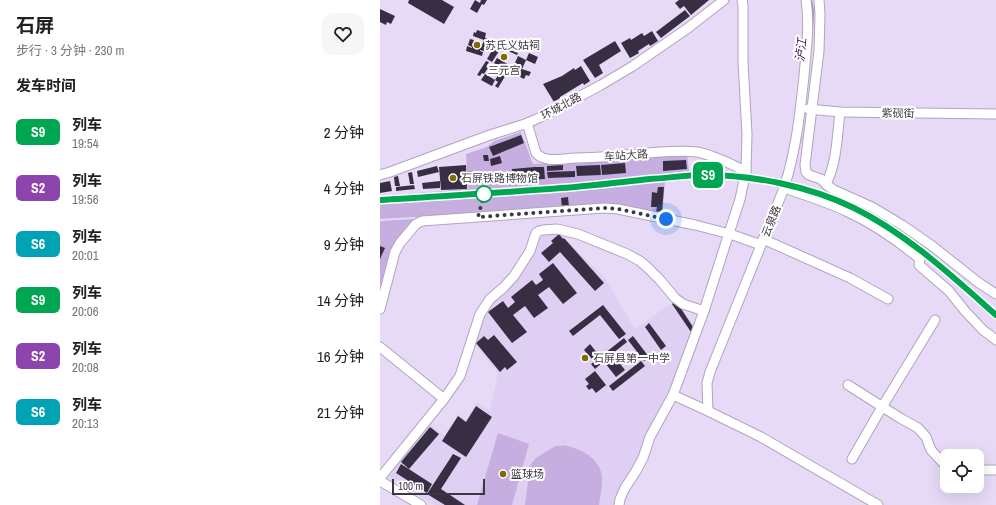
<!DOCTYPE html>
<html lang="zh">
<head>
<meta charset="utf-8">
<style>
	:root { --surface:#fff; --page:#f6f6f6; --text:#202124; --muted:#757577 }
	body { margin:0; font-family:"Archivo Narrow","Noto Sans SC",sans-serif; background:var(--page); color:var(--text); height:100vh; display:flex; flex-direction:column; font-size:15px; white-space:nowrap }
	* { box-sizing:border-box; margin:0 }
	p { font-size:13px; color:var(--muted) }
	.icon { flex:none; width:22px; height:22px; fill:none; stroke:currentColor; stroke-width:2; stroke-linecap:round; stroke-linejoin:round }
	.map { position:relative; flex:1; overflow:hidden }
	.panel { display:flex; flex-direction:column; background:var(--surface); width:380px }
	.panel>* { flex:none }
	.badge { padding:0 8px; border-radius:6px; font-size:14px; line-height:26px }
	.tools { position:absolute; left:560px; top:449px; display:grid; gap:8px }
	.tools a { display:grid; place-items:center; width:44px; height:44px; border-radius:8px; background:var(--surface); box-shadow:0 4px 16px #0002; font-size:20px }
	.scale { position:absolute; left:12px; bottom:10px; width:93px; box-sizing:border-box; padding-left:4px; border:2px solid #3c3742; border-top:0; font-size:11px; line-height:14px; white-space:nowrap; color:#3c3742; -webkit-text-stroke:3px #fff; paint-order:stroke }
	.you { position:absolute; width:20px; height:20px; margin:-10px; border:3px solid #fff; border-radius:50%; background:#1a73e8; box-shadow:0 0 0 6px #1a73e833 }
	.map>.badge { position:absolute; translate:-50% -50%; box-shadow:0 0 0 2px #fff }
	h2 { padding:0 16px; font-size:15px; line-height:36px }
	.round { display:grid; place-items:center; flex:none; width:42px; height:42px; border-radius:12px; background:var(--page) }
	.overview { display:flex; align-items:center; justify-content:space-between; height:68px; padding:0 16px }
	h1 { font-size:19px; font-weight:700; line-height:30px }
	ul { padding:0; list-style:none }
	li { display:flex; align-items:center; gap:12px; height:56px; padding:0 16px }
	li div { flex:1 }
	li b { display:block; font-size:15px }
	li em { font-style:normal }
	li .badge { min-width:44px; font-weight:700; text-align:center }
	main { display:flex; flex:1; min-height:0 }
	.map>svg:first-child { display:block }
	.built { fill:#dfcff3 }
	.green { fill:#c6afe0 }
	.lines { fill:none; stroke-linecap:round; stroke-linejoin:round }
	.stream { stroke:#a28bbc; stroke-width:2 }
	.building { fill:#382e44 }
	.minor-casing { stroke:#b0a4bf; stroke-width:11 }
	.minor { stroke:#fff; stroke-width:9 }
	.rail { stroke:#635d6b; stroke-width:2; stroke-dasharray:7 7; stroke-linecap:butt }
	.line-casing { stroke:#fff; stroke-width:9 }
	.line { stroke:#00a651; stroke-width:6 }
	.walk { stroke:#3c3742; stroke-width:4; stroke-dasharray:0 7.2 }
	.poi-dot { fill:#806c07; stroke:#fff; stroke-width:1.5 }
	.stop-dot { fill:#fff; stroke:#00a651; stroke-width:2 }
	.labels { text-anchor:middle; stroke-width:4; stroke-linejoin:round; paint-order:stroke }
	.poi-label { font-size:11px; fill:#3c3742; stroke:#fff; text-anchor:start }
	.street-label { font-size:11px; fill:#3c3742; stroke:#fff }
	.water-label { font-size:12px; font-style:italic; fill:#361551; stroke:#fff }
</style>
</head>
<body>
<main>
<section class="panel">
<div class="overview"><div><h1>石屏</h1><p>步行 · 3 分钟 · 230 m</p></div><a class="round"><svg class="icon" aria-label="heart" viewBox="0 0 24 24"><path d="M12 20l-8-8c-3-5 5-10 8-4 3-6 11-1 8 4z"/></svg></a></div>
<h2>发车时间</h2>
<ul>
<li><span class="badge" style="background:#00a651;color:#fff">S9</span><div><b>列车</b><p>19:54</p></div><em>2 分钟</em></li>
<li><span class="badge" style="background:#8e44ad;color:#fff">S2</span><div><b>列车</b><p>19:56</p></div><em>4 分钟</em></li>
<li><span class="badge" style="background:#00a3b4;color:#fff">S6</span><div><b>列车</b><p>20:01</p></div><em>9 分钟</em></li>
<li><span class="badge" style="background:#00a651;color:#fff">S9</span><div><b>列车</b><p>20:06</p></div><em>14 分钟</em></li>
<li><span class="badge" style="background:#8e44ad;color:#fff">S2</span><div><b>列车</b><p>20:08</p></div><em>16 分钟</em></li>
<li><span class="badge" style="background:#00a3b4;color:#fff">S6</span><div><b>列车</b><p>20:13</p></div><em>21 分钟</em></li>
</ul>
</section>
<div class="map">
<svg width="616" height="505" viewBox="0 0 616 505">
	<rect width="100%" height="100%" fill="#e7daf6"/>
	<!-- built -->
	<polygon class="built" points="179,233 225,278 255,329 296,300 316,329 292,391 288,391 267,436 266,443 252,468 242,482 237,505 55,505 9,477 49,423 64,435 79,414 86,420 97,402 110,411 118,373 93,342 103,315 160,234"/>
	<!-- green -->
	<g class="green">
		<polygon points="141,132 153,164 307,154 310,179 285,181 282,221 222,206 179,209 0,219 0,196 88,189 86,154 107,147 114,141"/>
		<polygon points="33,219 34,224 29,230 0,298 0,221"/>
		<polygon points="118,433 149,444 132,505 97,505"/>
		<path d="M 175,446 C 179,446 183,445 187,446 C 202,449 221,460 222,477 C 223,486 220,496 219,505 L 145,505 L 150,465 L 156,458 Z"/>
	</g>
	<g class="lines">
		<!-- stream -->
		<g class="stream">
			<polyline points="431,0 433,11 432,30"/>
			<polyline points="420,142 421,136"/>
		</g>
	</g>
	<!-- building -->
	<g class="building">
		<polygon points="29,0 62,0 74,7 64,24 28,3"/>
		<polygon points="95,0 100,3 101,0 107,0 104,5 102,4 97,13 90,9"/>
		<polygon points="299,0 329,0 311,15 304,6 300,9 295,3"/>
		<polygon points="0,10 0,9 15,16 11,24 7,22 6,25 0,22"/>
		<polygon points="305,10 310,16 281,38 276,32"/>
		<polygon points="97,30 106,33 105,38 108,39 104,51 100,50 100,51 103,52 102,56 86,51 87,46 92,48 92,47 88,45 90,39 94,40 92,45 101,48 104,40 93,36 94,32 96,33"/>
		<polygon points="272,31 278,41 270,46 269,44 258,51 259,53 250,58 241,43 250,38 251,40 262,33 264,36"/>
		<polygon points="235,41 241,51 219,65 223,73 215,78 203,60"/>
		<polygon points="117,42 130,50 138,53 137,55 121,48 112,62 107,59"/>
		<polygon points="149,53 158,57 155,64 146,60"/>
		<polygon points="138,56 146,60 142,69 151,72 149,76 146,75 144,79 134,74 137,68 133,67"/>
		<polygon points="117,58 133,67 130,72 114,63"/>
		<polygon points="106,61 109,62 106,67 108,68 104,74 102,73 100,76 97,75"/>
		<polygon points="111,64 121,70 119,74 121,75 124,71 127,73 118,88 115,86 118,82 115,80 119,74 108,68"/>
		<polygon points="201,66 210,81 204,85 203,83 180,97 180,98 174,102 163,84 182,76 194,68 195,70"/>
		<polygon points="105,74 115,80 112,86 101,80"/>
		<polygon points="141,135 144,143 113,156 109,147"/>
		<polygon points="103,155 108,155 109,161 104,161"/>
		<polygon points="120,156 122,163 111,166 110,159"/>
		<polygon points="306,160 307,169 283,171 283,161"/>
		<polygon points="245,163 246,173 222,175 221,165"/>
		<polygon points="86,165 87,189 61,190 59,167"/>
		<polygon points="183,165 183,170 167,171 167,166"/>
		<polygon points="220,165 221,175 197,176 196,166"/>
		<polygon points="57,166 59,172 38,177 37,171"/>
		<polygon points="155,167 164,167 165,179 144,180 144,173 132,174 132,169"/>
		<polygon points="87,171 93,171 93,173 102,172 102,173 116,172 116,181 88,183"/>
		<polygon points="195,171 195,177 168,178 167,172"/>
		<polygon points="32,172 34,184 30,184 28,173"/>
		<polygon points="131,175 131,181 117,182 117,176"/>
		<polygon points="18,176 20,186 15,186 14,177"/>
		<polygon points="10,181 12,191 0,193 0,183"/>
		<polygon points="60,181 60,188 43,189 42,183"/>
		<polygon points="34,185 35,189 16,191 16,187"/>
		<polygon points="278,187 284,187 282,212 276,212 277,207 271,207 272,192 277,193"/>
		<polygon points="188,197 189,207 182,208 181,198"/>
		<polygon points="179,234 183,239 184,238 224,283 215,291 180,252 169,262 161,253 173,243 171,241"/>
		<polygon points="0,246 5,248 0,259"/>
		<polygon points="173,263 197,293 183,304 169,287 158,295 168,308 154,318 145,306 133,315 147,332 132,343 108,312 123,301 128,308 135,302 131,297 152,280 156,285 163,280 159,274"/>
		<polygon points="296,301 315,330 311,332 292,304"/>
		<polygon points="223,305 246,334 239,339 220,315 193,336 189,331"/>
		<polygon points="269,323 286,346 281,350 265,327"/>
		<polygon points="114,335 137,362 127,370 125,367 120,372 96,343 104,336 108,340"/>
		<polygon points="253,336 269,357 264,361 248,340"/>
		<polygon points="244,338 247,342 223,361 223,362 215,369 211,364"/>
		<polygon points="210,344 218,354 212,359 204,350"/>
		<polygon points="234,356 245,370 236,377 225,363"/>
		<polygon points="261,361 265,366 233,391 229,386"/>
		<polygon points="215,371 226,385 216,393 212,388 209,390 206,386 209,384 205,379"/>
		<polygon points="96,406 112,417 86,457 62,441 78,416 86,422"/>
		<polygon points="50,427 59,434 29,469 21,462"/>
		<polygon points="73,454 81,458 61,489 85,505 65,505 47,494"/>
		<polygon points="21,464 52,484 47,493 16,473"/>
	</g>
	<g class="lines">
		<!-- minor casing -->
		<g class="minor-casing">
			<g id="minor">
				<polyline points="439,0 440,14 439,51 425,165 426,172 429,175 441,179 448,186 454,190 492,207 522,225 551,245 599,283 616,294"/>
				<polyline points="428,109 460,112 616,114"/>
				<path d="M 147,123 L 156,153 C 164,163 183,159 194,158 C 219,158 243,155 268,153 C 284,152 301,150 317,152 C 334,155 350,164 366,171"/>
				<polyline points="0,175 10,172 110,135 145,124 161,117 221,85 253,66 308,28 344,0"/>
				<path d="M 446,184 C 457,162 457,137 460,112"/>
				<path d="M 404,188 C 425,195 447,202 468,212 C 494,224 518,241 540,259 L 539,265 L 569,291 L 585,311 L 603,330 L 616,340"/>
				<polyline points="383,239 470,278 508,299"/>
				<polyline points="0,309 15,252 20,243 36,224 42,221 224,208 238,209 315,225 350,234 381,245"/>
				<polyline points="0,347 64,399"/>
				<polyline points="468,385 520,418 538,428 546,437 551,450 564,464 567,467"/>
				<polyline points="293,395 328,411 381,437 498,505"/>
				<path d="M 328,411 L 327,383 L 330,372 L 404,188 C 416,151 420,114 424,76 C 426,51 430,26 426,0"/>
				<polyline points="472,459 502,407 555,320"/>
				<polyline points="597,470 616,470"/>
				<polyline points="0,478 64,399 80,376 100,314 110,299 124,287 134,276 150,251 156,233 159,231 163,230 177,229 198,234 247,254 260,261 268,268 280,280 295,298 303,304 324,311"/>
				<polyline points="0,481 41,505"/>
				<polyline points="239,505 240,499 245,488 256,471 263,458 270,437 293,395 324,311 360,199 366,171 367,134 363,62 363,5 362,0"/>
			</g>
		</g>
		<!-- minor -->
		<use href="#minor" class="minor"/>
		<!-- rail -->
		<path class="rail" d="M 0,200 C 62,196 123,193 185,188 C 213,185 242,182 270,179 C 288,178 306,175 323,175 C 373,175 429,187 474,208 C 527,234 572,277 616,315"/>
	</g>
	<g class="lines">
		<!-- line casing -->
		<g class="line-casing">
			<path id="line" d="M 0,200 C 60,196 121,193 181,188 C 211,186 241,182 270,179 C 288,178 306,175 323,175 C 373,175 429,186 474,208 C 527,234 572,276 616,315"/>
		</g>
		<!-- line -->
		<use href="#line" class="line"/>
		<!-- walk -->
		<polyline class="walk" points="104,194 98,217 224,208 238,209 286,219"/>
	</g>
	<!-- markers -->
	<g class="poi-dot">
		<circle cx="97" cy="45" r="4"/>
		<circle cx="124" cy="57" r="4"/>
		<circle cx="73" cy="178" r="4"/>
		<circle cx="205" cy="358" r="4"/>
		<circle cx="123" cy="474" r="4"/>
	</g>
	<circle class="stop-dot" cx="104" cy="194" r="8"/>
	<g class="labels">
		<!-- poi labels -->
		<g class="poi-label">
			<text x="105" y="49">苏氏义姑祠</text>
			<text x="124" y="74" text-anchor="middle">三元宫</text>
			<text x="81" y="182">石屏铁路博物馆</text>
			<text x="213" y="362">石屏县第一中学</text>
			<text x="131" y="478">篮球场</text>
		</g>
		<!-- street labels -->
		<g class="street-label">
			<text transform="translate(181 106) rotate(-28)" y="4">环城北路</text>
			<text transform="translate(518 113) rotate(1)" y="4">紫砚街</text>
			<text transform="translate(246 155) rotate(-4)" y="4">车站大路</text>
			<text transform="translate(391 221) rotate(-68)" y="4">云泉路</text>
		</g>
		<!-- water labels -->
		<g class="water-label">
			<text transform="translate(421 50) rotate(-84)" y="4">泸江</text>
		</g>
	</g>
</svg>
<div class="tools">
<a><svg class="icon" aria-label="locate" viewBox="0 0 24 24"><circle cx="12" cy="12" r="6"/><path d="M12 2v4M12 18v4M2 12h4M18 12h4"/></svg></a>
</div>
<div class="scale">100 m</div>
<div class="you" style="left:286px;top:219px"></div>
<b class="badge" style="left:328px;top:175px;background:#00a651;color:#fff">S9</b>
</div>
</main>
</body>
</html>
